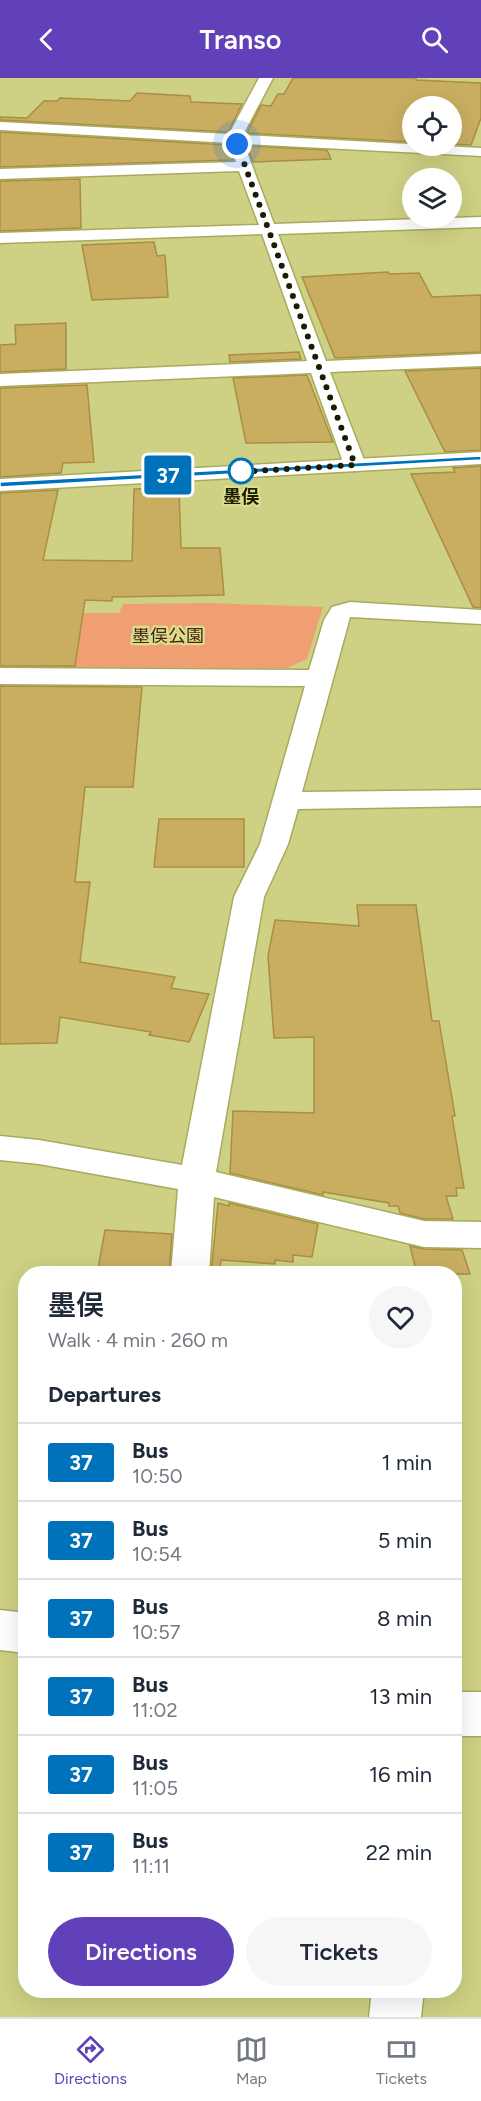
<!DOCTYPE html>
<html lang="en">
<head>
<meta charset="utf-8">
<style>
	:root { --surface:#fff; --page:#f6f6f7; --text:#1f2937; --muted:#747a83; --line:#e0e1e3; --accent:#6141ba }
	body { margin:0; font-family:Figtree,"Noto Sans JP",sans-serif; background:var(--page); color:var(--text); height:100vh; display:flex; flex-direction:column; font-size:22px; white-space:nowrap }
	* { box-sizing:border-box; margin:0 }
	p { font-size:20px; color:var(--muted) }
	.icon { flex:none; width:33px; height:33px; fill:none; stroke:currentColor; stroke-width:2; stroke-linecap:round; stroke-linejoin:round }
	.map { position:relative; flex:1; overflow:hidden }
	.details { position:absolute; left:18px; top:1188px; width:444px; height:732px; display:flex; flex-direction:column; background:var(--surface); border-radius:24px; box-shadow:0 6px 24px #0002 }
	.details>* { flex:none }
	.badge { padding:0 12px; border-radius:4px; font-size:21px; line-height:39px }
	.tools { position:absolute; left:402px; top:18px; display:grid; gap:12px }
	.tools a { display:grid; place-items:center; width:60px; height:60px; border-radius:50%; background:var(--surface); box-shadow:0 6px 24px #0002; font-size:30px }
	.you { position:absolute; width:30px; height:30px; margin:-15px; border:4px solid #fff; border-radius:50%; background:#1a73e8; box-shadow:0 0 0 9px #1a73e833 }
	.map>.badge { position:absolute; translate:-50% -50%; box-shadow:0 0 0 3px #fff }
	h2 { padding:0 30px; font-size:22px; line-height:54px }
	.round { display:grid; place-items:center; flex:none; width:63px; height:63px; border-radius:32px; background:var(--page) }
	.head { display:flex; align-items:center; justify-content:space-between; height:102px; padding:0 30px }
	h1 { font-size:28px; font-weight:600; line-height:45px }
	.button { display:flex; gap:12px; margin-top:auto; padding:12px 30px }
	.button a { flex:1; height:69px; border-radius:36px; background:var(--accent); color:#fff; font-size:24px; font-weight:600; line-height:69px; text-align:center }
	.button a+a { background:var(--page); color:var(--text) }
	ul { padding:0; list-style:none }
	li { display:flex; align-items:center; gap:18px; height:78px; padding:0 30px; border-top:2px solid var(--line) }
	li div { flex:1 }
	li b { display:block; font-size:22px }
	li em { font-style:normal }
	li .badge { min-width:66px; font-weight:700; text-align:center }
	header { display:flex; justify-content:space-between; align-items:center; height:78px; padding:0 30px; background:var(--accent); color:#fff; font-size:27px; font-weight:600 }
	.dock { display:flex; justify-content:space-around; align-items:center; height:84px; border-top:2px solid var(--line); background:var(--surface); font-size:16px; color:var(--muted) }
	.dock a { display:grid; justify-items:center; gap:3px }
	.dock .current { color:var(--accent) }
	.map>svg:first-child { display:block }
	.green { fill:#ef9f71 }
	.building { fill:#c9ae62; stroke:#a98e43; stroke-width:1.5 }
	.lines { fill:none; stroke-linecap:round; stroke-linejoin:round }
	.minor-casing { stroke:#a8aa5d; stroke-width:3 }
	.major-casing { stroke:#a8aa5d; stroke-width:3 }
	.minor { fill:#fff; fill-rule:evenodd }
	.major { fill:#fff; fill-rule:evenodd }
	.line { fill:#0072bc; stroke:#fff; stroke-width:1.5 }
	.walk { stroke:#1b1c00; stroke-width:6; stroke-dasharray:0 10.8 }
	.stop-dot { fill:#fff; stroke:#0072bc; stroke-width:3 }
	.labels { text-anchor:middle; stroke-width:4.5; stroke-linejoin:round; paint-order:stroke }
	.far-stop-label { font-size:18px; font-weight:bold; fill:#1b1c00; stroke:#dbde8f }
	.far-park-label { font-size:18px; fill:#462511; stroke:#dbde8f }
</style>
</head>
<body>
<header><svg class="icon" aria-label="back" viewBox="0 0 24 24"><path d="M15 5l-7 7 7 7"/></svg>Transo<svg class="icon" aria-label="search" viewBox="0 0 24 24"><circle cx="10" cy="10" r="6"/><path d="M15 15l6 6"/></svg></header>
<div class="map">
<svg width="481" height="1939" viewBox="0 0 481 1939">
	<rect width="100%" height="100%" fill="#ced183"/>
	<!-- green -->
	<polygon class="green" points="210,525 323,529 307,581 287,590 13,589 24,535 119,535 123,526"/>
	<!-- building -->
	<g class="building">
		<polygon points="293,0 416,0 416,2 481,5 481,40 471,67 452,66 452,28 412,28 412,64 247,55 261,27 271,28 278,16 284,16"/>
		<polygon points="137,15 190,18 191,24 242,26 228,54 0,42 0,39 27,40 44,23 57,23 60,20 130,23"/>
		<polygon points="0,54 228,67 233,82 0,89"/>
		<polygon points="247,68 327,72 331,81 253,84"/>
		<polygon points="80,101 81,150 0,153 0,103"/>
		<polygon points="154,164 157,178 165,177 168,219 92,222 82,167"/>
		<polygon points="388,194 389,196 419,195 432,219 481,217 481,274 335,280 302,199"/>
		<polygon points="66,245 66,291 0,294 0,267 16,266 15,247"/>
		<polygon points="299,274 301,281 230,284 229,277"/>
		<polygon points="481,290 481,372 445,374 405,293"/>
		<polygon points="307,297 333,364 246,365 233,300"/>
		<polygon points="87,307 94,384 63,385 61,395 0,399 0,310"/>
		<polygon points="481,388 481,530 473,529 411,396 455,394 453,390"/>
		<polygon points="179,410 181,470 220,470 224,517 112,519 112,523 85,522 75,588 0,588 0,415 58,412 43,482 132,483 134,411"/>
		<polygon points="0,608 142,609 133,709 85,709 75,804 90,804 80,884 175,899 171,910 209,916 189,964 149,957 151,954 60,939 57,965 0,966"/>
		<polygon points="159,741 244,741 244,789 154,789"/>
		<polygon points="357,827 416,827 432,943 439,943 455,1038 452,1038 464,1110 456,1110 457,1118 446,1118 453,1141 424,1141 400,1135 398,1128 389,1128 389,1125 323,1114 323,1117 230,1095 233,1033 314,1035 314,959 274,960 268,878 275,842 359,848"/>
		<polygon points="218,1125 229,1128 229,1125 318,1146 312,1179 293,1177 293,1184 275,1182 275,1186 221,1182 219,1196 211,1196"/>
		<polygon points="105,1152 172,1156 169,1196 97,1196"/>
		<polygon points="410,1168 424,1171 462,1172 470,1196 417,1196"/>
	</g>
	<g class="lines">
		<!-- minor casing -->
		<g class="minor-casing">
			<g id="minor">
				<polygon points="259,0 273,0 243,57 481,70 481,78 244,66 274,146 481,139 481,149 278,156 326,283 481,276 481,288 330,294 366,387 362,391 355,393 348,391 344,387 311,295 0,308 0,296 307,283 262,156 0,165 0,155 259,147 239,93 0,101 0,91 236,84 230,65 0,52 0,44 229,56"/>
				<polygon points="350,524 481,532 481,546 350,539 302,714 481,712 481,728 298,731 288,766 264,819 216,1094 424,1143 481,1144 481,1170 424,1169 214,1119 209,1196 171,1196 178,1111 39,1086 0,1082 0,1058 39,1062 182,1087 234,819 260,766 305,608 0,606 0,590 309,592 324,542 332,529"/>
				<polygon points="0,1532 26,1535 26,1575 0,1572"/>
				<rect x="454" y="1614" width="27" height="44"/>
				<polygon points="372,1912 424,1912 421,1939 369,1939"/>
			</g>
		</g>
		<!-- major casing -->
		<g class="major-casing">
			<polygon id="major" points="481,374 481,386 0,413 0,401"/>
		</g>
		<!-- minor -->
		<use href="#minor" class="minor"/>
		<!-- major -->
		<use href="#major" class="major"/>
	</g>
	<!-- line -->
	<polygon class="line" points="481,378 481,382 0,409 0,404"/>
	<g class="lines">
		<!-- walk -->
		<polyline class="walk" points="237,66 355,387 237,394 241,393"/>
	</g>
	<!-- markers -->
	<circle class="stop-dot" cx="241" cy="393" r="12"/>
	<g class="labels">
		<!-- far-stop labels -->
		<g class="far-stop-label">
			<text x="241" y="425">墨俣</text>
		</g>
		<!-- far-park labels -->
		<g class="far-park-label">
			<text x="168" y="564">墨俣公園</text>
		</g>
	</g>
</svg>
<div class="tools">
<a><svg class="icon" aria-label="locate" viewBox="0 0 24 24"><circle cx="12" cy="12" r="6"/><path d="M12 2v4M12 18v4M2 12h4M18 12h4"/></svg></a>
<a><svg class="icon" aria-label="layers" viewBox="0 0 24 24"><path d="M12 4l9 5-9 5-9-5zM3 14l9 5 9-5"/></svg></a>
</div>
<div class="you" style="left:237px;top:66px"></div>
<b class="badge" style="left:168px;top:397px;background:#0072bc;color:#fff">37</b>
<section class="details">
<div class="head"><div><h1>墨俣</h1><p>Walk · 4 min · 260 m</p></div><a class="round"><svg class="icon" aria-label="heart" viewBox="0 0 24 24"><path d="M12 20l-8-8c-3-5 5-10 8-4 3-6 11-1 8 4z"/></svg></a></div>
<h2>Departures</h2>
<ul>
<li><span class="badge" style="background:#0072bc;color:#fff">37</span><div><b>Bus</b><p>10:50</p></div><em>1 min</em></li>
<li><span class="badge" style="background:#0072bc;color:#fff">37</span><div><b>Bus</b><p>10:54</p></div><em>5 min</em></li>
<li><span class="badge" style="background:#0072bc;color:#fff">37</span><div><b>Bus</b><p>10:57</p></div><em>8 min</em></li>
<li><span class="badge" style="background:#0072bc;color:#fff">37</span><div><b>Bus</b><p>11:02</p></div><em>13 min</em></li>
<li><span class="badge" style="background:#0072bc;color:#fff">37</span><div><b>Bus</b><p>11:05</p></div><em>16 min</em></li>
<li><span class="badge" style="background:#0072bc;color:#fff">37</span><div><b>Bus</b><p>11:11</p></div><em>22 min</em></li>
</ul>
<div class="button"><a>Directions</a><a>Tickets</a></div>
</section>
</div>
<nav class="dock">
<a class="current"><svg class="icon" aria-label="directions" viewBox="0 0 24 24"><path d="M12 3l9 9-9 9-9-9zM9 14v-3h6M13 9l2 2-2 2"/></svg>Directions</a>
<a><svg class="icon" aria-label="map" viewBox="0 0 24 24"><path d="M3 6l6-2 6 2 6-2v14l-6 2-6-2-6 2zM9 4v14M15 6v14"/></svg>Map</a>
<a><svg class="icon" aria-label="tickets" viewBox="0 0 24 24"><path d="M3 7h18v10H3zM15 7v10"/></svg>Tickets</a>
</nav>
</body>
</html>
